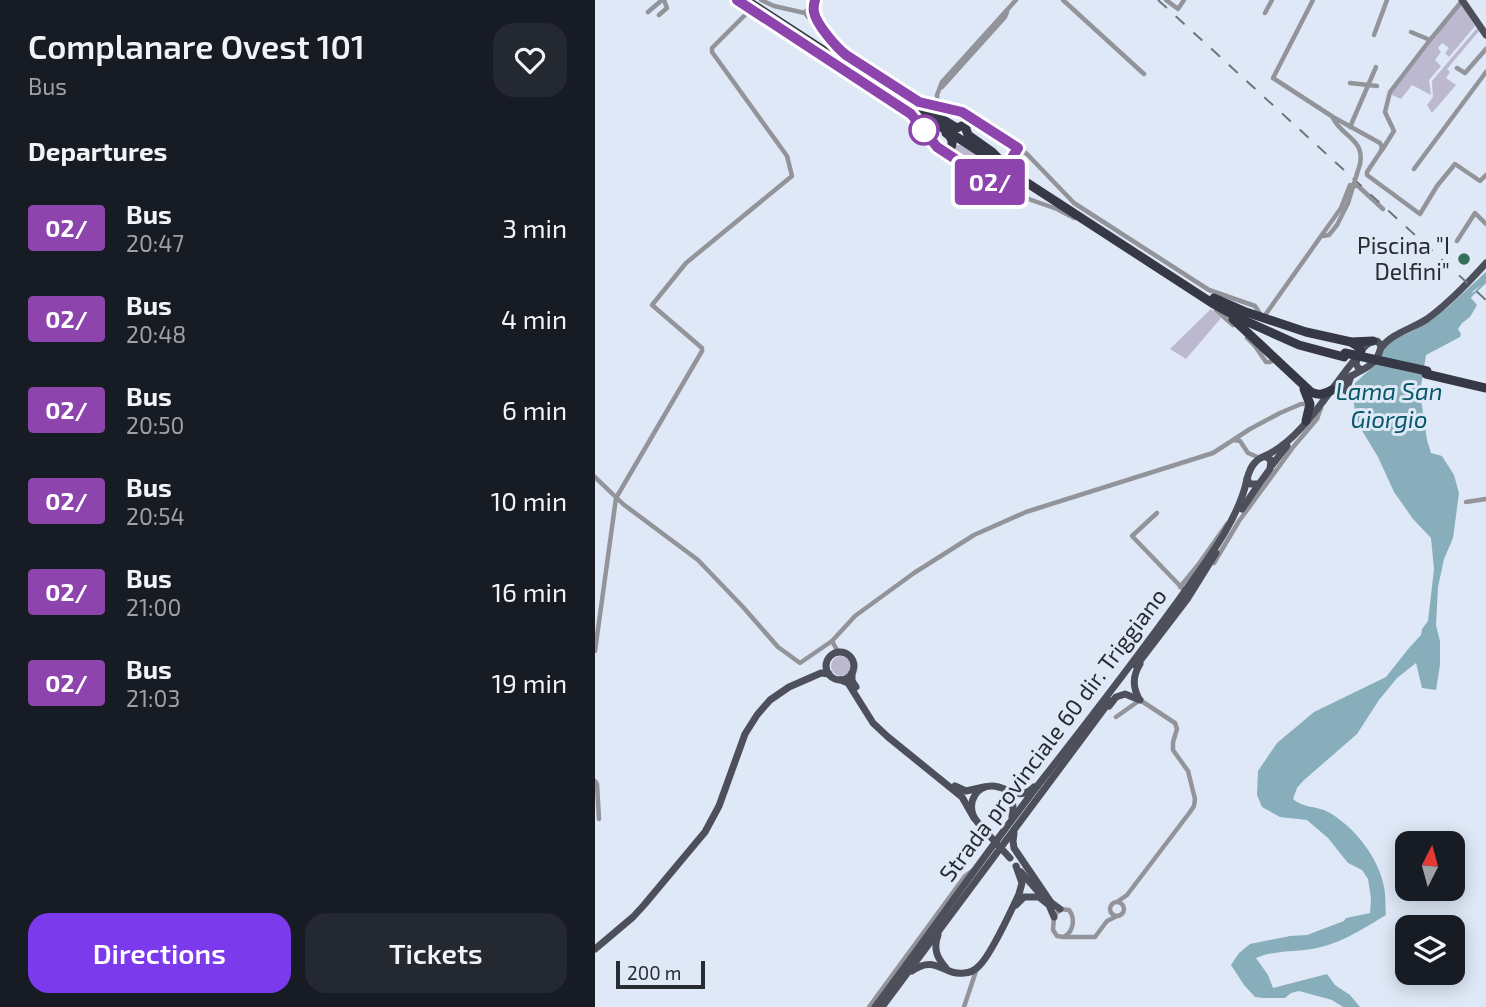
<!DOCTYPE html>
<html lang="en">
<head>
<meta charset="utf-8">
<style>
	:root { --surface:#171b24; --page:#242831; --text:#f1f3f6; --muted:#9ea1a6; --accent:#7c3aed }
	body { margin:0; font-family:"Exo 2",sans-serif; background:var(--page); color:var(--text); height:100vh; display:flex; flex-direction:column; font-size:26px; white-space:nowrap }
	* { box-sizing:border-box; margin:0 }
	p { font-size:23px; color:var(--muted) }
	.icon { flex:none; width:38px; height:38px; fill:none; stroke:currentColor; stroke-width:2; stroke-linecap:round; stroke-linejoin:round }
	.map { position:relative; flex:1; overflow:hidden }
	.panel { display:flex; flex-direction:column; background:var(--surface); width:595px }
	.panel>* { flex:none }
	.badge { padding:0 14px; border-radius:5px; font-size:24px; line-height:46px }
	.needle { width:46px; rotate:6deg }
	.controls { position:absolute; left:800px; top:831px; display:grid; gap:14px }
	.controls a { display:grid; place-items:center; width:70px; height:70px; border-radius:14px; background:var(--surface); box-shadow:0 4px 18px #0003; font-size:35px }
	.scale { position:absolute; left:21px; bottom:18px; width:89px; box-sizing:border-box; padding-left:7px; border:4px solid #282b30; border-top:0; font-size:19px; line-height:24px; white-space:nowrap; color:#282b30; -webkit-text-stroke:5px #dee8f6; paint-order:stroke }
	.map>.badge { position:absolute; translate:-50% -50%; box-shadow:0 0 0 4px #fff }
	h2 { padding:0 28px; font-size:26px; line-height:63px }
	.round { display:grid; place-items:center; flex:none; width:74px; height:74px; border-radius:21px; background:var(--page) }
	.overview { display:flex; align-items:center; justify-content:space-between; height:119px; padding:0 28px }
	h1 { font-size:33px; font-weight:600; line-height:52px }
	.action { display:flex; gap:14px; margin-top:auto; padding:14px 28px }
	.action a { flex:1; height:80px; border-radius:21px; background:var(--accent); color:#fff; font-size:28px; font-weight:600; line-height:80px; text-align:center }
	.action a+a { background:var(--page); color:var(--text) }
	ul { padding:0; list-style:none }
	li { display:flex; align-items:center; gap:21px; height:91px; padding:0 28px }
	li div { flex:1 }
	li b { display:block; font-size:26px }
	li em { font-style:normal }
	li .badge { min-width:77px; font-weight:700; text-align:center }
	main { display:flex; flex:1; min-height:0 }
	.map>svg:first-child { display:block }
	.green { fill:#bbb8cf }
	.water { fill:#88aebb }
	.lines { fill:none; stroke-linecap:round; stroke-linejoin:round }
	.stream { stroke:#88aebb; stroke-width:2 }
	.minor { stroke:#92949a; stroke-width:4.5 }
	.major { stroke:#4d505b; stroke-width:7 }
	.highway { stroke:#363945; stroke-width:9 }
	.rail { stroke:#6e747c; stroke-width:2; stroke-dasharray:12 12; stroke-linecap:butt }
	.minor-bridge { stroke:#92949a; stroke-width:4.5 }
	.major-bridge { stroke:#4d505b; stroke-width:7 }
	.highway-bridge { stroke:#363945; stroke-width:9 }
	.line-casing { stroke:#fff; stroke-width:16 }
	.line { stroke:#8e44ad; stroke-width:10 }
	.stop-dot { fill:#fff; stroke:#8e44ad; stroke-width:3.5 }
	.poi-dot { fill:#367058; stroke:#dee8f6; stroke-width:2.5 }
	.labels { text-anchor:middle; stroke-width:6; stroke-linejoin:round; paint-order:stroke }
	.poi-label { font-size:23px; fill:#282b30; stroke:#dee8f6; text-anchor:end }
	.street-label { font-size:23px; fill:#282b30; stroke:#dee8f6 }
	.water-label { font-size:24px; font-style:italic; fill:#06586a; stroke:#dee8f6 }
</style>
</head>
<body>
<main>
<section class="panel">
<div class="overview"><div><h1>Complanare Ovest 101</h1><p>Bus</p></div><a class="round"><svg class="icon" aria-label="heart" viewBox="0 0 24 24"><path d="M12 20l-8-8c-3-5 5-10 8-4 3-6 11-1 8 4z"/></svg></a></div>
<h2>Departures</h2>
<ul>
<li><span class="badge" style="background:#8e44ad;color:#fff">02/</span><div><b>Bus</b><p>20:47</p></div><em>3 min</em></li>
<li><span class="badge" style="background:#8e44ad;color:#fff">02/</span><div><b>Bus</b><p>20:48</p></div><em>4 min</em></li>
<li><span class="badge" style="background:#8e44ad;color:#fff">02/</span><div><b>Bus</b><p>20:50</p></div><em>6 min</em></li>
<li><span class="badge" style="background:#8e44ad;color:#fff">02/</span><div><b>Bus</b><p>20:54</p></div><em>10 min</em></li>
<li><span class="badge" style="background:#8e44ad;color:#fff">02/</span><div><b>Bus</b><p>21:00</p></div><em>16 min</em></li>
<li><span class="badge" style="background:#8e44ad;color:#fff">02/</span><div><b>Bus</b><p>21:03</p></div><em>19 min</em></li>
</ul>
<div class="action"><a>Directions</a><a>Tickets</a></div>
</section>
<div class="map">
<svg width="891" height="1007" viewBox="0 0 891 1007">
	<rect width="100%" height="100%" fill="#dee8f6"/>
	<!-- green -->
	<g class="green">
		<polygon points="866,4 880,26 854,57 850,53 854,48 847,43 843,48 846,52 840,60 846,66 834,80 836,95 817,85 806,99 795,94"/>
		<polygon points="882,28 884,31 852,69 855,72 851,78 861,85 837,113 832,105 838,97 837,81"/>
		<polygon points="364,145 366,145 406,169 399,178 393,178 360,156 358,153 360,146"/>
		<polygon points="616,309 626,318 591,359 575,349"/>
		<circle cx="246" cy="666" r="10"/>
	</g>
	<!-- water -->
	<path class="water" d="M 891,272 L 891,282 L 878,291 L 876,298 L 882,305 L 875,317 L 867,323 L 863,329 L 866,334 L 865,337 L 831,355 L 825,392 L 832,440 L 836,453 L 847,456 L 859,475 L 864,493 L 858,538 L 849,559 L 843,587 L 841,625 L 845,641 L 845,665 L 841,690 L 827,688 L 821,663 L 802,678 L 784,700 L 762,734 L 708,781 L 702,788 L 698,799 C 708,808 722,806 733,812 C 759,826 784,858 789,887 C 791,896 790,906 791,915 C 771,927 750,941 726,947 C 705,953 682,949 661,958 L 673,975 L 678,988 L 732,974 L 740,985 L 755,995 L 765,1007 L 748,1007 L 737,1000 L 704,991 L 696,993 L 690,998 L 668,998 L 660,997 L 649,985 L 636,965 L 644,953 L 655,944 L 695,936 L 712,935 L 749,921 L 751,918 L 775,913 L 776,898 L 773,879 L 767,870 L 753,863 L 733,838 L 712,820 L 685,817 L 667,807 L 662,795 L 663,771 L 682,743 L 719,712 L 791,677 L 814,648 L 826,635 L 827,629 L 833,621 L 839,569 L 836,538 L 818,519 L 799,492 L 783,457 L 763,424 L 758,400 L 760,383 L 779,366 L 785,357 L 788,348 L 802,338 L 820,330 L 853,307 Z"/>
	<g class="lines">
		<!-- stream -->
		<polyline class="stream" points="876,296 891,282"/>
		<!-- minor -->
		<g class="minor">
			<polyline points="142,0 316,114 342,147 358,158 408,190 462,209 479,218"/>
			<polyline points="166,0 179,6 210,13 213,17 216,17 219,13"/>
			<path d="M 220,0 C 219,4 218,7 219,12 C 222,24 241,47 251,55 L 324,102 L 362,110 L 376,117 L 432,154 L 479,203 L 614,290 L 660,306 L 668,318 L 746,208 L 755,185 L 763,186 L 788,209"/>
			<polyline points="468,0 549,74"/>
			<polyline points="571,0 583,9 589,0"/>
			<polyline points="718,0 678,78 738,117 785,143 787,147 786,151 772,172 772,175 825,214 842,186 860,164 885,181 891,175"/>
			<polyline points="53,12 67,0"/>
			<polyline points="210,13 218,0"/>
			<polyline points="670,13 677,0"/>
			<polyline points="64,15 72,8 69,0"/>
			<polyline points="816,32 835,40 867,1"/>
			<polyline points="779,35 792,0"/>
			<polyline points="862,68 870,73 891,49"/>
			<polyline points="755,83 782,86"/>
			<polyline points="347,87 410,17 412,12"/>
			<polyline points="343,106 342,95 347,82 421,0"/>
			<path d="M 738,118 C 747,137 770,139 765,164"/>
			<polyline points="755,127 781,67"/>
			<polyline points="787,150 799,131 790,112 795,92 835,40"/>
			<polyline points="819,169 891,72"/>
			<polyline points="728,236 734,235 742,225 753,203"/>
			<polyline points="862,241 880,213 891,224"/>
			<polyline points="621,310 638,325"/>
			<polyline points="652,338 660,346 671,362 675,362 680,360"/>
			<polyline points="639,440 645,441 653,453 665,458"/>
			<polyline points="0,477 28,504 103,560 148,607 183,647 205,663 237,641 260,616 319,573 379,535 431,512 618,453 655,429 685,413 706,404 714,404"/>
			<polyline points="871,502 891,499"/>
			<polyline points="562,513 537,536 590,591"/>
			<polyline points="619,563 644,521 699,446 722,419 726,408"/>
			<polyline points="585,587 603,565 632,524"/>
			<polyline points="237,641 242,650 246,652"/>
			<polyline points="0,651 21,498 107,351 107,348 57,305 91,263 197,176 192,156 117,52 117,48 156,9"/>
			<polyline points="521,717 545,700 580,723 582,729 578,742 578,750 593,771 600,799 599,806 595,812 532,895 522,902"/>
			<polyline points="0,781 2,784 4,819"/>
			<circle cx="522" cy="909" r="7"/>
			<path d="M 465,909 L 474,910 C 481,919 478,932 469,937 L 462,936 L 458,930 L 459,917 Z"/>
			<polyline points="470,937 500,937 512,921 522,916"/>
			<polyline points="274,1007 370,876 377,871"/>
			<polyline points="369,1007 382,968"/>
		</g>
		<!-- major -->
		<g class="major">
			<polyline points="867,0 891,35"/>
			<path d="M 778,341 L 782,341 L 786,345 C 785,357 777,365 767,370 L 764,369 L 761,364 C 762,354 769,345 778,341 Z"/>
			<path d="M 786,348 C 797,333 817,329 832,319 C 854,303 873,283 891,263"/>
			<polyline points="745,384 753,378 767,370"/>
			<polyline points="742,389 746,388 751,391 756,376"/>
			<path d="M 670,456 C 708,439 735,388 762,357"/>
			<path d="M 670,456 L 676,460 L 675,469 L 664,484 L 655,484 L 652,479 C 655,468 659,460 670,456 Z"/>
			<polyline points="677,465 692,446"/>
			<polyline points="647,509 664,484"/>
			<circle cx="245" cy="666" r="14"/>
			<polyline points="541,666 593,598 621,553"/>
			<polyline points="257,673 257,681 261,687"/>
			<polyline points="246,680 253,683 278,723 293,737 367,797 379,818"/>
			<path d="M 544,699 C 538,687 537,677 545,664"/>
			<polyline points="514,706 521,697 530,694 545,700"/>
			<polyline points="360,786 371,791 389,787"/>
			<path d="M 412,792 C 417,800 420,807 417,816"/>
			<path d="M 392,833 C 387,827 381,822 378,815 C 373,801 382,786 396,786 C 412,785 423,803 439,787"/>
			<polyline points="419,833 418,841 419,848 457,904"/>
			<polyline points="426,872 446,895"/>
			<polyline points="454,901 465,909"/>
			<polyline points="421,905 429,897 444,897 454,905 459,917"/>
			<path d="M 343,935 C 338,949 342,958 351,968"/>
			<polyline points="0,949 38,917 49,905 110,832 124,806 150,734 162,715 175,700 194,687 226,673 234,674"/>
			<path d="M 317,971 C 341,954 348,976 369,973 C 374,973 380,970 384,966 C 396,955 416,911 424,894 L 427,883 L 421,866"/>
			<path d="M 280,1007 C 336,932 390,854 447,780 C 494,720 540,660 585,598 C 609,564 644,520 652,479"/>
			<polyline points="287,1007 515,701"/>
		</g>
		<!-- highway -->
		<g class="highway">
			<polyline points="151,0 617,303 644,318 704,345 749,357"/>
			<polyline points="329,111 337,113 362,128 371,124 376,117"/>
			<polyline points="371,124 371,129 373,135 397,152 405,160"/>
			<path d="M 351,133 C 360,139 358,146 352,155"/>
			<polyline points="619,298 651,312 711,332 756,342 778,341"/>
			<path d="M 638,319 L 716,392 C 724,396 730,394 737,390"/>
			<polyline points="756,342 762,346 766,351"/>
			<polyline points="831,374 891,388"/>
			<polyline points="709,389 715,404 711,421"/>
		</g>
		<!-- rail -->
		<polyline class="rail" points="563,0 891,300"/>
		<!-- minor-bridge -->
		<g class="minor-bridge">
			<polyline points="406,175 417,158"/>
			<polyline points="753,203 765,164"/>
		</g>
		<!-- major-bridge -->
		<polyline class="major-bridge" points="392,833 415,858"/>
		<!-- highway-bridge -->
		<polyline class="highway-bridge" points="750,353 832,371"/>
	</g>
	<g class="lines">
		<!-- line casing -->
		<g class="line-casing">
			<path id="line" d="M 142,0 L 316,114 L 342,147 L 400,185 L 423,148 L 367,112 L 324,102 L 251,55 C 241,47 221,24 219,12 C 218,7 219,4 220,0"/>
		</g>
		<!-- line -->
		<use href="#line" class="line"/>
	</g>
	<!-- markers -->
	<circle class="stop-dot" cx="329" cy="130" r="14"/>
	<circle class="poi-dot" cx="869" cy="259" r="7"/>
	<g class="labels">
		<!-- poi labels -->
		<g class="poi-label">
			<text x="855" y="254">Piscina "I<tspan x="855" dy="26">Delfini"</tspan></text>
		</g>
		<!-- street labels -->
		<g class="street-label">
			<text transform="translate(458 735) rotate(-53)" y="8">Strada provinciale 60 dir. Triggiano</text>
		</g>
		<!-- water labels -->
		<g class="water-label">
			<text x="794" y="400">Lama San<tspan x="794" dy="28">Giorgio</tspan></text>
		</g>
	</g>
</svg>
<div class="controls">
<a><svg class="needle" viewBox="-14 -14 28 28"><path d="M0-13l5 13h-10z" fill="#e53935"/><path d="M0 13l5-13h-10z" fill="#9ea1a6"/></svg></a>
<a><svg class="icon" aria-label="layers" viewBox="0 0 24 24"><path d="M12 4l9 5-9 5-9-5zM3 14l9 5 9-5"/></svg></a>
</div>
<div class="scale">200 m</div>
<b class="badge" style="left:395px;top:182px;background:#8e44ad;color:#fff">02/</b>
</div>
</main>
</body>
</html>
